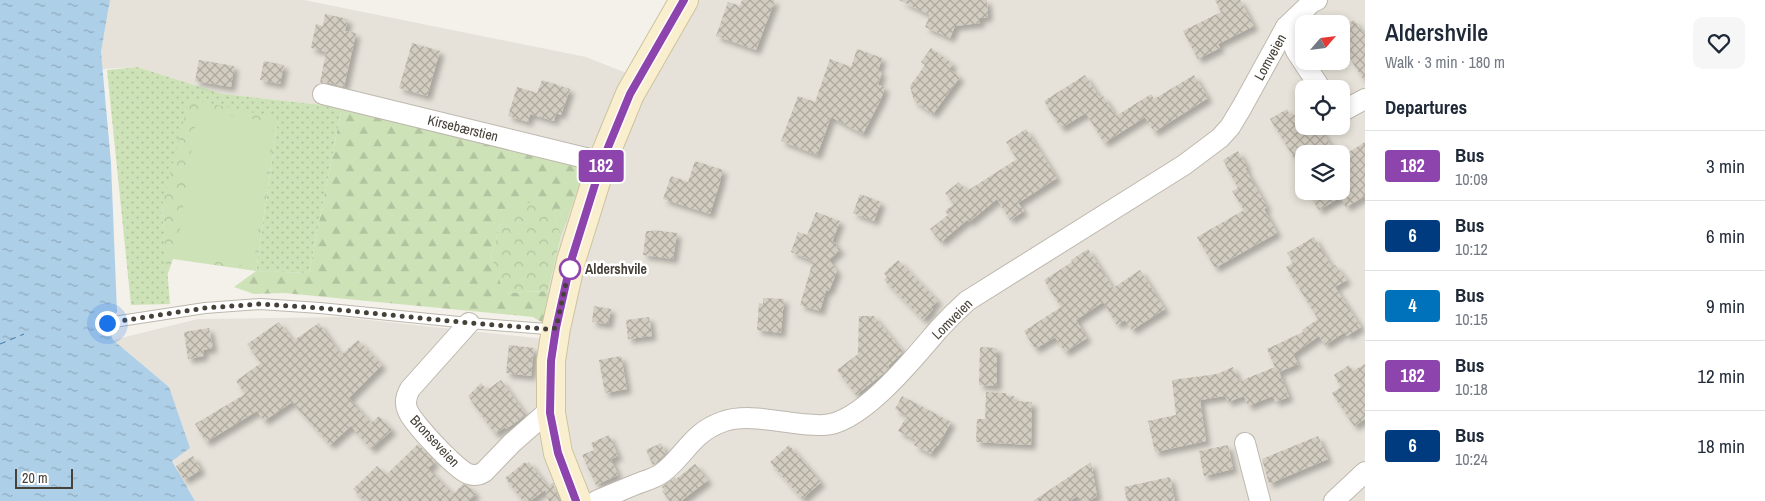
<!DOCTYPE html>
<html lang="en">
<head>
<meta charset="utf-8">
<style>
	:root { --surface:#fff; --page:#f6f6f7; --text:#1f2937; --muted:#747a83; --line:#e0e1e3 }
	body { margin:0; font-family:"Archivo Narrow",sans-serif; background:var(--page); color:var(--text); height:100vh; display:flex; flex-direction:column; font-size:19px; white-space:nowrap }
	* { box-sizing:border-box; margin:0 }
	p { font-size:16px; color:var(--muted) }
	.icon { flex:none; width:28px; height:28px; fill:none; stroke:currentColor; stroke-width:2; stroke-linecap:round; stroke-linejoin:round }
	.map { position:relative; flex:1; overflow:hidden }
	.sheet { display:flex; flex-direction:column; background:var(--surface); width:400px }
	.sheet>* { flex:none }
	.badge { padding:0 10px; border-radius:4px; font-size:18px; line-height:32px }
	.needle { width:32px; rotate:62deg }
	.buttons { position:absolute; left:1295px; top:15px; display:grid; gap:10px }
	.buttons a { display:grid; place-items:center; width:55px; height:55px; border-radius:10px; background:var(--surface); box-shadow:0 2px 8px #0003; font-size:25px }
	.scale { position:absolute; left:15px; bottom:12px; width:58px; box-sizing:border-box; padding-left:5px; border:2px solid #464139; border-top:0; font-size:14px; line-height:18px; white-space:nowrap; color:#464139; -webkit-text-stroke:4px #fff; paint-order:stroke }
	.you { position:absolute; width:25px; height:25px; margin:-12px; border:4px solid #fff; border-radius:50%; background:#1a73e8; box-shadow:0 0 0 8px #1a73e833 }
	.map>.badge { position:absolute; translate:-50% -50%; box-shadow:0 0 0 2px #fff }
	h2 { padding:0 20px; font-size:19px; line-height:45px }
	.round { display:grid; place-items:center; flex:none; width:52px; height:52px; border-radius:10px; background:var(--page) }
	.summary { display:flex; align-items:center; justify-content:space-between; height:85px; padding:0 20px }
	h1 { font-size:24px; font-weight:600; line-height:38px }
	ul { padding:0; list-style:none }
	li { display:flex; align-items:center; gap:15px; height:70px; padding:0 20px; border-top:1px solid var(--line) }
	li div { flex:1 }
	li b { display:block; font-size:19px }
	li em { font-style:normal }
	li .badge { min-width:55px; font-weight:700; text-align:center }
	main { display:flex; flex:1; min-height:0 }
	.map>svg:first-child { display:block }
	.residential { fill:#e6e2d9; fill-rule:evenodd }
	.grass { fill:url(#grass-dots) }
	.forest { fill:url(#forest-firs) }
	.park { fill:url(#park-crowns) }
	.garden { fill:#cee2b8 }
	.water { fill:url(#water-ripples) }
	.lines { fill:none; stroke-linecap:round; stroke-linejoin:round }
	.ferry { stroke:#3e78a6; stroke-width:1; stroke-dasharray:6 5; stroke-linecap:butt }
	.building { fill:url(#building-cross-hatch); filter:url(#shadow) }
	.lane-casing { stroke:#beb8ae; stroke-width:12 }
	.street-casing { stroke:#beb8ae; stroke-width:22 }
	.secondary-casing { stroke:#cdc39f; stroke-width:30 }
	.lane { stroke:#fff; stroke-width:10 }
	.street { stroke:#fff; stroke-width:20 }
	.secondary { stroke:#f9efcf; stroke-width:28 }
	.line-casing { stroke:#fff; stroke-width:11 }
	.line { stroke:#8e44ad; stroke-width:8 }
	.walk { stroke:#464139; stroke-width:5; stroke-dasharray:0 9 }
	.stop-dot { fill:#fff; stroke:#8e44ad; stroke-width:2.5 }
	.labels { text-anchor:middle; stroke-width:5; stroke-linejoin:round; paint-order:stroke }
	.street-label { font-size:14px; fill:#464139; stroke:#fff }
	.stop-label { font-size:14px; font-weight:bold; fill:#464139; stroke:#fff; text-anchor:start }
</style>
</head>
<body>
<main>
<div class="map">
<svg width="1365" height="501" viewBox="0 0 1365 501">
	<defs>
		<pattern id="grass-dots" width="8" height="8" patternUnits="userSpaceOnUse" patternTransform="scale(1.25)"><rect width="8" height="8" fill="#cee2b8"/><path d="M2 2h.1M6 6h.1" fill="none" stroke="#b2c39f" stroke-width="1.8" stroke-linecap="round"/></pattern>
		<pattern id="forest-firs" width="22" height="20" patternUnits="userSpaceOnUse" patternTransform="scale(1.25)"><rect width="22" height="20" fill="#cee2b8"/><path d="M5 1l3.5 6h-7zM16 11l3.5 6h-7z" fill="#b2c39f"/></pattern>
		<pattern id="park-crowns" width="20" height="18" patternUnits="userSpaceOnUse" patternTransform="scale(1.25)"><rect width="20" height="18" fill="#cee2b8"/><path d="M2 6a3 3 0 1 1 6 0M12 15a3 3 0 1 1 6 0" fill="none" stroke="#b2c39f"/></pattern>
		<pattern id="water-ripples" width="26" height="14" patternUnits="userSpaceOnUse" patternTransform="scale(1.25)"><rect width="26" height="14" fill="#aecfe8"/><path d="M2 4q2-2 4 0t4 0M15 11q2-2 4 0t4 0" fill="none" stroke="#8faabd"/></pattern>
		<pattern id="building-cross-hatch" width="8" height="8" patternUnits="userSpaceOnUse" patternTransform="scale(1.25)"><rect width="8" height="8" fill="#d3cdc1"/><path d="M0 0l8 8M0 8l8-8" fill="none" stroke="#ada89e"/></pattern>
		<filter id="shadow"><feDropShadow dx="4.5" dy="4.5" stdDeviation="2.5" flood-color="#0004"/></filter>
	</defs>
	<rect width="100%" height="100%" fill="#f3f1ea"/>
	<!-- residential -->
	<path class="residential" d="M 110,0 L 304,0 L 586,57 L 647,81 L 693,0 L 1365,0 L 1365,501 L 195,501 L 172,460 L 169,387 L 113,340 L 198,319 L 341,317 L 546,339 L 548,326 L 548,291 L 561,236 L 342,107 L 223,94 L 137,67 L 102,69 L 101,52 ZM 1304,24 L 1341,24 L 1341,61 L 1304,61 ZM 1304,89 L 1341,89 L 1341,126 L 1304,126 ZM 1304,154 L 1341,154 L 1341,191 L 1304,191 Z"/>
	<!-- grass -->
	<polygon class="grass" points="137,67 223,94 342,107 309,273 256,271 278,118 162,206 170,304 131,305 107,70"/>
	<!-- forest -->
	<polygon class="forest" points="342,107 587,164 561,236 551,203 502,220 491,256 505,293 548,291 548,326 533,317 284,293 254,294 234,287 256,271 309,273"/>
	<!-- park -->
	<g class="park">
		<polygon points="189,99 278,118 256,271 173,259 167,276 162,206"/>
		<polygon points="525,203 551,203 561,236 548,291 504,293 491,256 502,220"/>
	</g>
	<!-- garden -->
	<polygon class="garden" points="197,111 274,122 253,267 176,256"/>
	<!-- water -->
	<polygon class="water" points="0,0 110,0 101,52 111,163 117,312 107,323 113,340 169,387 190,448 172,461 195,501 0,501"/>
	<g class="lines">
		<!-- ferry -->
		<polyline class="ferry" points="0,344 24,334"/>
	</g>
	<!-- building -->
	<g class="building">
		<polygon points="742,0 775,0 756,50 716,36 728,2 740,6"/>
		<polygon points="899,0 987,0 988,17 980,18 980,23 955,26 950,38 925,27 930,15"/>
		<polygon points="1215,0 1240,0 1254,26 1218,44 1220,48 1198,59 1183,31 1221,12"/>
		<polygon points="325,14 348,19 345,31 356,33 344,87 326,82 320,83 326,52 311,48 316,24 323,26"/>
		<polygon points="1354,20 1365,35 1365,82 1341,44 1341,28"/>
		<polygon points="412,43 440,51 427,96 399,88"/>
		<polygon points="931,48 953,64 949,69 960,77 933,114 914,101 910,86 925,65 921,62"/>
		<polygon points="857,49 882,58 878,71 882,72 878,85 885,87 881,99 863,134 831,117 817,155 781,141 798,96 815,102 830,59 851,67"/>
		<polygon points="199,60 234,66 231,87 195,81"/>
		<polygon points="264,61 284,65 280,84 260,80"/>
		<polygon points="1085,75 1100,98 1103,96 1116,116 1151,94 1154,99 1194,75 1208,98 1154,132 1145,117 1104,143 1086,113 1061,128 1044,101"/>
		<polygon points="542,80 570,89 561,115 556,113 554,121 530,114 528,122 508,116 517,87 537,93"/>
		<polygon points="1287,109 1291,117 1304,109 1304,126 1319,126 1336,154 1304,154 1304,174 1270,119"/>
		<polygon points="1026,129 1057,178 1018,203 1024,211 1010,220 997,199 969,222 967,220 941,242 930,229 948,215 945,211 954,204 945,193 959,182 967,191 1017,159 1006,142"/>
		<polygon points="1365,142 1365,196 1346,207 1341,197 1319,210 1307,191 1341,191 1341,157"/>
		<polygon points="1238,151 1247,167 1245,168 1267,207 1264,209 1277,233 1215,268 1197,237 1244,210 1232,191 1238,188 1223,160"/>
		<polygon points="695,161 723,170 720,179 721,179 710,214 663,199 671,176 688,182"/>
		<polygon points="860,194 881,202 874,221 853,213"/>
		<polygon points="816,212 840,221 832,242 837,244 836,247 841,249 829,260 837,271 829,291 826,290 820,311 800,305 813,261 791,252 798,232 807,235"/>
		<polygon points="653,230 677,233 673,259 643,255 646,231 652,231"/>
		<polygon points="1314,237 1332,267 1335,265 1347,280 1335,287 1361,327 1347,336 1345,332 1325,345 1319,336 1293,354 1298,364 1279,372 1289,397 1275,402 1273,396 1248,406 1244,396 1228,402 1225,396 1200,400 1206,441 1155,452 1148,421 1176,415 1172,380 1217,374 1233,367 1237,377 1238,377 1240,381 1275,367 1267,349 1303,332 1302,330 1318,319 1286,267 1293,263 1287,253"/>
		<polygon points="1088,249 1113,288 1140,270 1165,309 1132,330 1125,320 1117,325 1103,302 1076,320 1087,338 1065,352 1055,337 1035,349 1024,331 1061,307 1044,280 1072,262 1071,260"/>
		<polygon points="898,260 938,301 931,307 933,309 923,320 884,280 887,277 884,273"/>
		<polygon points="763,298 784,299 781,333 757,330 759,303 763,304"/>
		<polygon points="594,306 611,309 608,324 592,322"/>
		<polygon points="859,316 874,316 903,352 888,366 889,367 885,372 856,395 837,370 858,354"/>
		<polygon points="649,317 652,336 628,339 626,320"/>
		<polygon points="279,322 293,341 319,323 341,355 358,340 382,365 349,398 371,423 379,416 392,430 371,449 351,426 330,445 292,402 264,421 257,411 206,442 195,424 245,394 236,381 261,363 247,344"/>
		<polygon points="209,328 213,348 203,350 204,356 188,359 184,332"/>
		<polygon points="509,345 534,348 531,376 506,373"/>
		<polygon points="980,347 997,348 997,386 979,385"/>
		<polygon points="621,356 627,389 605,393 599,360"/>
		<polygon points="1365,364 1365,419 1354,426 1332,393 1341,387 1334,375 1349,365 1353,371"/>
		<polygon points="501,380 526,415 506,429 505,427 495,434 468,396 481,383 487,390"/>
		<polygon points="986,392 1006,393 1006,396 1014,396 1014,401 1032,402 1031,445 976,442 977,419 985,419"/>
		<polygon points="902,396 951,422 938,446 936,446 931,454 914,445 916,440 898,431 907,416 895,409"/>
		<polygon points="609,435 618,456 611,459 618,475 596,485 582,455 594,450 591,443"/>
		<polygon points="1318,436 1328,459 1269,484 1262,459"/>
		<polygon points="661,443 666,454 653,465 646,450"/>
		<polygon points="418,444 435,462 428,468 453,494 463,484 468,486 476,494 468,501 365,501 353,489 377,466 386,475"/>
		<polygon points="789,445 821,482 802,499 770,462"/>
		<polygon points="1228,445 1233,469 1204,476 1199,451"/>
		<polygon points="193,456 201,470 184,480 176,466"/>
		<polygon points="525,462 527,464 529,462 547,486 553,483 560,501 549,501 545,490 530,501 523,501 505,478"/>
		<polygon points="1091,462 1097,496 1089,501 1082,501 1077,496 1070,501 1033,501"/>
		<polygon points="695,464 708,480 681,501 670,501 662,491 664,490 662,487 675,477 676,479"/>
		<polygon points="1170,477 1175,501 1127,501 1124,487"/>
	</g>
	<g class="lines">
		<!-- lane casing -->
		<g class="lane-casing">
			<polyline id="lane" points="107,323 205,308 260,304 320,308 469,323 547,329 555,328"/>
		</g>
		<!-- street casing -->
		<g class="street-casing">
			<g id="street">
				<polyline points="1286,27 1296,51 1321,89"/>
				<polyline points="323,94 602,162"/>
				<polyline points="1341,112 1365,99"/>
				<path d="M 469,323 L 410,389 C 406,396 404,403 408,411 C 412,422 458,472 469,474 C 474,476 479,475 484,472 L 512,443 L 545,414 L 551,413"/>
				<polyline points="1245,443 1260,501"/>
				<path d="M 596,501 C 611,495 626,488 642,482 C 648,480 657,477 662,473 C 685,456 691,433 722,422 C 753,411 792,427 824,425 C 861,424 914,358 938,330 C 947,320 957,310 967,301 L 1184,165 L 1220,138 L 1230,127 L 1242,107 L 1286,27 L 1311,3 L 1317,0"/>
				<polyline points="1334,501 1365,472"/>
			</g>
		</g>
		<!-- secondary casing -->
		<g class="secondary-casing">
			<polyline id="secondary" points="577,501 558,453 551,413 551,361 556,328 571,261 602,162 630,94 684,0"/>
		</g>
		<!-- lane -->
		<use href="#lane" class="lane"/>
		<!-- street -->
		<use href="#street" class="street"/>
		<!-- secondary -->
		<use href="#secondary" class="secondary"/>
	</g>
	<g class="lines">
		<!-- line casing -->
		<g class="line-casing">
			<polyline id="line" points="576,501 558,453 550,413 551,361 556,328 571,261 602,162 630,94 684,0"/>
		</g>
		<!-- line -->
		<use href="#line" class="line"/>
		<!-- walk -->
		<polyline class="walk" points="107,323 205,308 260,304 320,308 470,323 547,329 556,328 571,261 570,269"/>
	</g>
	<!-- markers -->
	<circle class="stop-dot" cx="570" cy="269" r="10"/>
	<g class="labels">
		<!-- street labels -->
		<g class="street-label">
			<text transform="translate(1270 57) rotate(-61)" y="5">Lomveien</text>
			<text transform="translate(463 128) rotate(14)" y="5">Kirsebærstien</text>
			<text transform="translate(952 319) rotate(-45)" y="5">Lomveien</text>
			<text transform="translate(435 441) rotate(47)" y="5">Bronseveien</text>
		</g>
		<!-- stop labels -->
		<g class="stop-label">
			<text x="585" y="274">Aldershvile</text>
		</g>
	</g>
</svg>
<div class="buttons">
<a><svg class="needle" viewBox="-14 -14 28 28"><path d="M0-13l5 13h-10z" fill="#e53935"/><path d="M0 13l5-13h-10z" fill="#747a83"/></svg></a>
<a><svg class="icon" aria-label="locate" viewBox="0 0 24 24"><circle cx="12" cy="12" r="6"/><path d="M12 2v4M12 18v4M2 12h4M18 12h4"/></svg></a>
<a><svg class="icon" aria-label="layers" viewBox="0 0 24 24"><path d="M12 4l9 5-9 5-9-5zM3 14l9 5 9-5"/></svg></a>
</div>
<div class="scale">20 m</div>
<div class="you" style="left:107px;top:323px"></div>
<b class="badge" style="left:601px;top:166px;background:#8e44ad;color:#fff">182</b>
</div>
<section class="sheet">
<div class="summary"><div><h1>Aldershvile</h1><p>Walk · 3 min · 180 m</p></div><a class="round"><svg class="icon" aria-label="heart" viewBox="0 0 24 24"><path d="M12 20l-8-8c-3-5 5-10 8-4 3-6 11-1 8 4z"/></svg></a></div>
<h2>Departures</h2>
<ul>
<li><span class="badge" style="background:#8e44ad;color:#fff">182</span><div><b>Bus</b><p>10:09</p></div><em>3 min</em></li>
<li><span class="badge" style="background:#003b80;color:#fff">6</span><div><b>Bus</b><p>10:12</p></div><em>6 min</em></li>
<li><span class="badge" style="background:#0072bc;color:#fff">4</span><div><b>Bus</b><p>10:15</p></div><em>9 min</em></li>
<li><span class="badge" style="background:#8e44ad;color:#fff">182</span><div><b>Bus</b><p>10:18</p></div><em>12 min</em></li>
<li><span class="badge" style="background:#003b80;color:#fff">6</span><div><b>Bus</b><p>10:24</p></div><em>18 min</em></li>
</ul>
</section>
</main>
</body>
</html>
